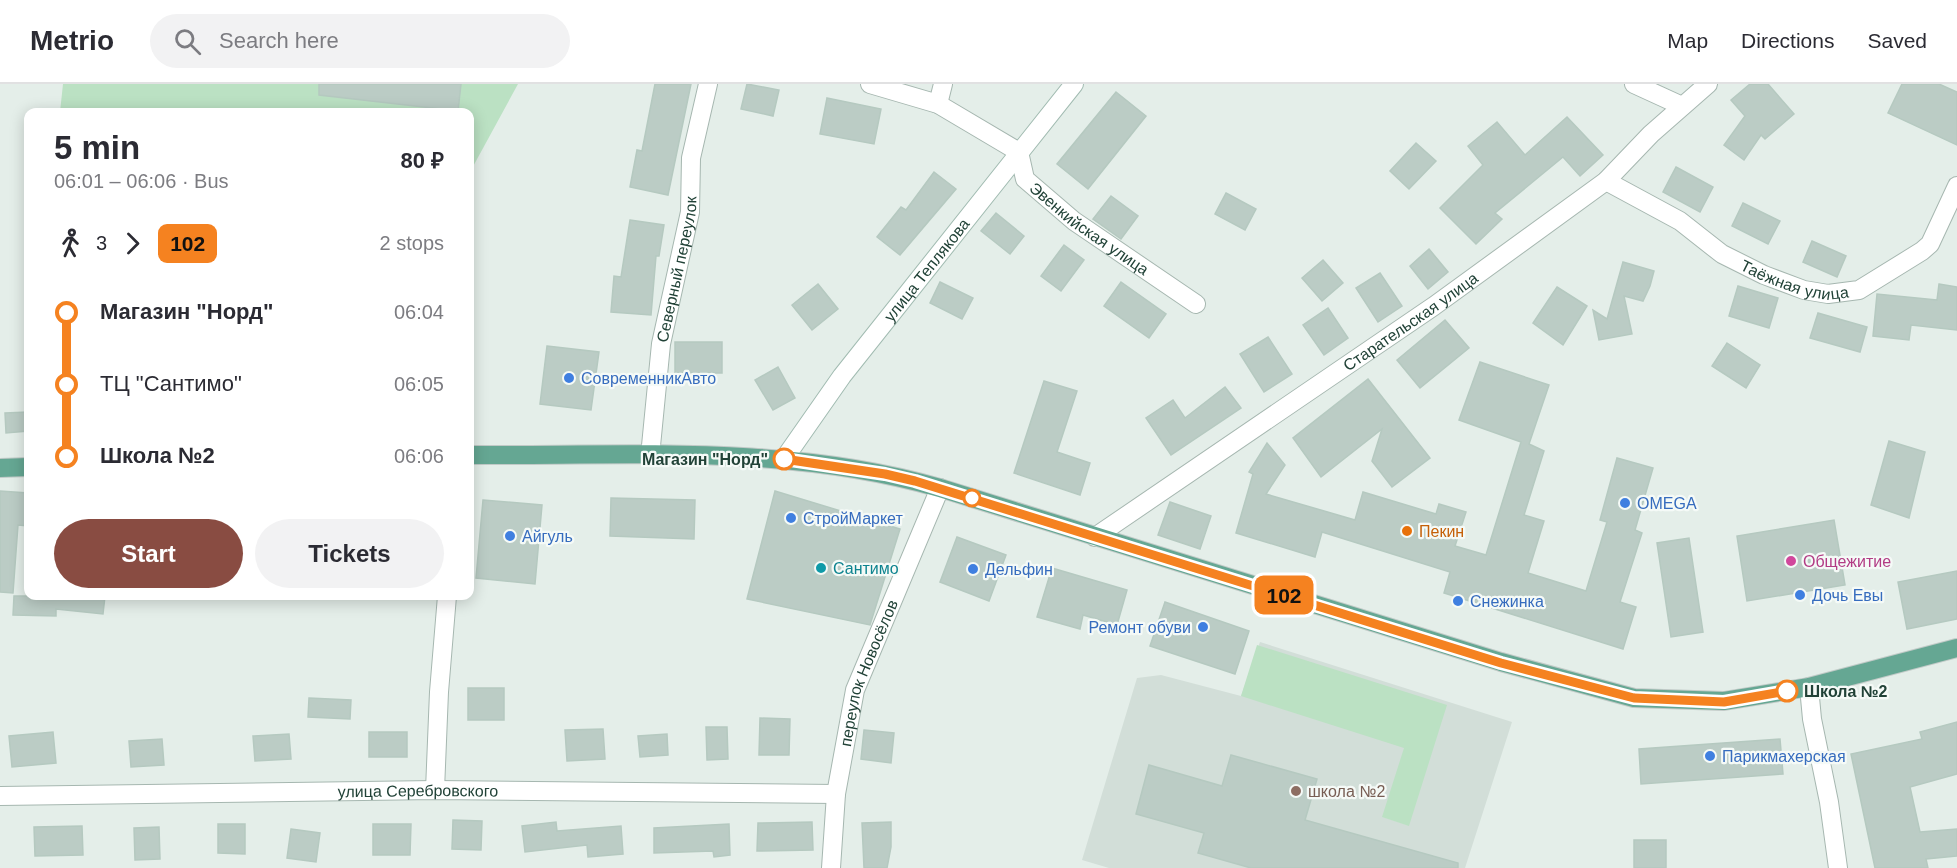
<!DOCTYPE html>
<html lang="en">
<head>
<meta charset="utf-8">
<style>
	:root { --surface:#fff; --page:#f2f2f3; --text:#2b2b33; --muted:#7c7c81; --line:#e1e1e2; --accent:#894c42 }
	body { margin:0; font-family:Arial,sans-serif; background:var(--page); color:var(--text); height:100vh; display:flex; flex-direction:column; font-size:22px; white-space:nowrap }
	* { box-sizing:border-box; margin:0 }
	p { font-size:20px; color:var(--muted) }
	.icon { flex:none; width:33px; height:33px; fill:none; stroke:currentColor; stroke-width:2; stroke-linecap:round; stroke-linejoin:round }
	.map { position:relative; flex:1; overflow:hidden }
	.panel { position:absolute; left:24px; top:24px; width:450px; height:492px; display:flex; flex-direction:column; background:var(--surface); border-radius:12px; box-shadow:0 3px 15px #0003 }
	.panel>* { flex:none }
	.badge { padding:0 12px; border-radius:9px; font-size:21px; line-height:39px }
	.map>.badge { position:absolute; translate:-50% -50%; box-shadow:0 0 0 3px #fff }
	.legs { display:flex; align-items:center; gap:9px; height:66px; padding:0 30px; font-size:20px }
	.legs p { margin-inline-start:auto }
	.head { display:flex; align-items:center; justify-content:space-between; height:102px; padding:0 30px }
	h1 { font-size:33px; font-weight:800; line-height:45px }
	.primary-button { display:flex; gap:12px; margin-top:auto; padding:12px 30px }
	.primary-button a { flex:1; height:69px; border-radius:36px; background:var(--accent); color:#fff; font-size:24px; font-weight:800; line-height:69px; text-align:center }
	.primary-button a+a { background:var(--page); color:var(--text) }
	ul { padding:0 30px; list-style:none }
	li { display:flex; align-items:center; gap:21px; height:72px; font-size:22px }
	li i { display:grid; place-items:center; width:9px; height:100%; margin:0 8px; background:currentColor }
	li i::after { content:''; width:15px; height:15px; margin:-8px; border:4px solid; border-radius:50%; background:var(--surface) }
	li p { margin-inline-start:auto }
	li:first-child i { background:linear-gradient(#0000 50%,currentColor 0) }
	li:last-child i { background:linear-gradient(currentColor 50%,#0000 0) }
	header { display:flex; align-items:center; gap:36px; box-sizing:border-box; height:84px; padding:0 30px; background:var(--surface); border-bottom:2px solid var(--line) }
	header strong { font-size:28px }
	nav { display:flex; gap:33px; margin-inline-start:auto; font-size:21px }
	.search { width:420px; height:54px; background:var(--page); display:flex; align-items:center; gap:15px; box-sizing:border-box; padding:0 21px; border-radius:33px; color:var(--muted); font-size:22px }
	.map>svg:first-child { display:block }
	.built { fill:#d2ded8 }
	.green { fill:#bbe1c3 }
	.building { fill:#bbccc5; stroke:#b5c9c0; stroke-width:1.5 }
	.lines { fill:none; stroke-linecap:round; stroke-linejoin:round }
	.minor-casing { stroke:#a6b7b0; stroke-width:20 }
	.secondary-casing { stroke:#a1bbb1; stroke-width:20 }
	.primary-casing { stroke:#c1cac7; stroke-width:20 }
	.minor { stroke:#fff; stroke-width:18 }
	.secondary { stroke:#fff; stroke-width:18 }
	.primary { stroke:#65a793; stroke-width:18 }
	.line-1-casing { stroke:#fff; stroke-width:14 }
	.line-1 { stroke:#f58220; stroke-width:9 }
	.shop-dot { fill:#3f7fe0; stroke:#f5faf7; stroke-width:2 }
	.stop-1-dot { fill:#fff; stroke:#f58220; stroke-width:3 }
	.food-dot { fill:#e8710a; stroke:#f5faf7; stroke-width:2 }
	.hotel-dot { fill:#d1479c; stroke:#f5faf7; stroke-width:2 }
	.culture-dot { fill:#0f9aa8; stroke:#f5faf7; stroke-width:2 }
	.education-dot { fill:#8d6e63; stroke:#f5faf7; stroke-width:2 }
	.labels { text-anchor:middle; stroke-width:4.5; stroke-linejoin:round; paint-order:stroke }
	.street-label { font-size:16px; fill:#214237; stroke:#f5faf7 }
	.shop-label { font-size:16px; fill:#366cbe; stroke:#f5faf7; text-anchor:start }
	.stop-label { font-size:16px; font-weight:bold; fill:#214237; stroke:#f5faf7; text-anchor:end }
	.food-label { font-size:16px; fill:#c56008; stroke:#f5faf7; text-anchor:start }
	.hotel-label { font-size:16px; fill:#b23c85; stroke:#f5faf7; text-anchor:start }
	.culture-label { font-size:16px; fill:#0d838f; stroke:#f5faf7; text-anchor:start }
	.education-label { font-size:16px; fill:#785e54; stroke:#f5faf7; text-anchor:start }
</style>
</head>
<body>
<header>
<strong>Metrio</strong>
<div class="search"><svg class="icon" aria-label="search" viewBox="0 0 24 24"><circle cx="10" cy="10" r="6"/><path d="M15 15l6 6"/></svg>Search here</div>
<nav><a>Map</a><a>Directions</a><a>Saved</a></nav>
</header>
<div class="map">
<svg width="1957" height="784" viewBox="0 0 1957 784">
	<rect width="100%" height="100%" fill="#e4eee9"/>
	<!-- built -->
	<polygon class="built" points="1260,558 1512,638 1465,784 1109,784 1082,776 1137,594 1161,591 1241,612"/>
	<!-- green -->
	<g class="green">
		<polygon points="63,0 518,0 470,88 470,28 60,28"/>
		<polygon points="1257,561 1447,621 1409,742 1382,733 1404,664 1241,612"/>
	</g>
	<!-- building -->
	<g class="building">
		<polygon points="319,0 461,0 458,27 319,11"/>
		<polygon points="655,0 691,0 668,111 630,103 637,66 642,67"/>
		<polygon points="747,0 779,6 773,32 741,25"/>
		<polygon points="1750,0 1768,0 1794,30 1765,55 1761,51 1744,76 1724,61 1745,32 1731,16"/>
		<polygon points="1902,0 1939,0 1957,8 1957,61 1888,29"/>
		<polygon points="1116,8 1146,32 1088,105 1057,80"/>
		<polygon points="827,14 881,25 874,60 820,50"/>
		<polygon points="1567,33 1603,71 1580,92 1563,73 1495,129 1502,135 1476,160 1440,124 1483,81 1468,62 1497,38 1525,71"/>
		<polygon points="1416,59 1436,77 1409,105 1390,87"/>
		<polygon points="1676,83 1713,103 1700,128 1663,108"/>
		<polygon points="934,88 956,105 900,171 877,153 901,123 906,126"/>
		<polygon points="1226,109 1256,125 1245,146 1215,130"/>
		<polygon points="1111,112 1138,132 1121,155 1093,135"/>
		<polygon points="1743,119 1780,137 1768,160 1732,142"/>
		<polygon points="996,129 1024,152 1010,170 981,147"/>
		<polygon points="630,136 664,141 659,172 656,172 651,231 611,228 614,192 621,193"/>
		<polygon points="1812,157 1846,172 1837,193 1803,178"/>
		<polygon points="1064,161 1084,176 1061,207 1041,192"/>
		<polygon points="1429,165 1448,188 1428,205 1410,182"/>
		<polygon points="1323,176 1343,199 1322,217 1302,194"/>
		<polygon points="1623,178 1654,187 1650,202 1643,217 1624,212 1632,250 1599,256 1593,226 1607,235"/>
		<polygon points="1380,189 1402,222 1378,238 1356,204"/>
		<polygon points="940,198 973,214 962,235 930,219"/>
		<polygon points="1121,198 1166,230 1149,254 1104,222"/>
		<polygon points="818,200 838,225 812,246 792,221"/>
		<polygon points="1939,200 1957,203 1957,246 1911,241 1909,256 1873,252 1877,210 1937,216"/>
		<polygon points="1738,202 1778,214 1769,244 1729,232"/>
		<polygon points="1557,203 1587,222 1563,261 1533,239"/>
		<polygon points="1328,224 1348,254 1324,271 1303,241"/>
		<polygon points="1818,229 1867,243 1860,268 1810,254"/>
		<polygon points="1445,236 1469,264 1420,304 1397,276"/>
		<polygon points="1268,253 1292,290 1264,308 1240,270"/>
		<rect x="675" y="258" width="47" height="31"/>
		<polygon points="1727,259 1760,281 1746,304 1712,282"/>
		<polygon points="547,262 599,268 591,326 540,320"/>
		<polygon points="1480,278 1549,301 1529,360 1544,367 1524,431 1544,437 1528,489 1586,507 1607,438 1600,436 1617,374 1653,384 1635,446 1642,449 1620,518 1636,523 1623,565 1444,509 1450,488 1322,448 1315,473 1236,449 1253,390 1249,388 1267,359 1285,381 1266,410 1355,436 1363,408 1436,430 1439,420 1466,428 1455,462 1486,471 1521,358 1459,336"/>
		<polygon points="778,283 795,314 773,326 755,296"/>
		<polygon points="1368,295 1430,374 1392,403 1372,377 1382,345 1321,393 1293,354"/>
		<polygon points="1044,297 1077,307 1057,368 1090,379 1080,411 1014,389"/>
		<polygon points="1225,303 1241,324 1171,371 1146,334 1173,316 1185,334"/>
		<polygon points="28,328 28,347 6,349 5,329"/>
		<polygon points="1889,357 1925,368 1909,434 1871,421"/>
		<polygon points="0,407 28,409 28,442 18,441 13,509 0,508"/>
		<polygon points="775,407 900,445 870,541 747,515"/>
		<polygon points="611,414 695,416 694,455 610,452"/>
		<polygon points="483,416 542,421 535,500 476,494"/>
		<polygon points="1170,418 1211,432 1200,465 1158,451"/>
		<polygon points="1834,436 1845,501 1747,517 1737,452"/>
		<polygon points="957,453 1006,471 989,517 940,498"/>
		<polygon points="1689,454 1703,548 1671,553 1657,459"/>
		<polygon points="1052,484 1127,506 1117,541 1083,531 1080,545 1037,533"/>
		<polygon points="1957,487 1957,535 1907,545 1898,498"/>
		<polygon points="14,512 105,512 103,530 56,525 56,532 13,531"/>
		<polygon points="1165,518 1249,547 1235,590 1150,562"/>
		<rect x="468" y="604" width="36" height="32"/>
		<polygon points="309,614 351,616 350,635 308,633"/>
		<polygon points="760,634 790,635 789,671 759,671"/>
		<polygon points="1957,638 1957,690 1910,703 1920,748 1957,745 1957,772 1926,775 1928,784 1875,784 1851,670 1922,655 1920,648"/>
		<polygon points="706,643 727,643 728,675 707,676"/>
		<polygon points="603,645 605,675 567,677 565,646"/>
		<polygon points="864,646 894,649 891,679 861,675"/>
		<polygon points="53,648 56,679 12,683 9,652"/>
		<rect x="369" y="648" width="38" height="25"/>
		<polygon points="289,650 291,675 255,677 253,652"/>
		<polygon points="667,650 668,671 640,673 638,652"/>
		<polygon points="162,655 164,681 131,683 129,657"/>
		<polygon points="1780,655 1783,690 1641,700 1639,665"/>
		<polygon points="1231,671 1317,695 1305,736 1458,779 1458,784 1251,784 1198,769 1204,749 1136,730 1149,681 1222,702"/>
		<polygon points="453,736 482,737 481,766 452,765"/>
		<polygon points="556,738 557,747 621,742 623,770 588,773 587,761 525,768 522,742"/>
		<polygon points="812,738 813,766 757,767 758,739"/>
		<polygon points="891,738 891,763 887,784 864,784 862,739"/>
		<polygon points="218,740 245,740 245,770 218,769"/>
		<polygon points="373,740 411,740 410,771 373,771"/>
		<polygon points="729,740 730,771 714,773 713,767 654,769 654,744"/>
		<polygon points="82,742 83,771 35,772 34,743"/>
		<polygon points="159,743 160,775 135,776 134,744"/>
		<polygon points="291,745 320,749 316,778 287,774"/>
		<rect x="1634" y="756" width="32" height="28"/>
	</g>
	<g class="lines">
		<!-- minor casing -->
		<g class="minor-casing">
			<g id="minor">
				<path id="s1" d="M 870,0 L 938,20 L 1019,68 L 1025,95 L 1074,137 L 1196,220"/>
				<polyline points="1634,0 1682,22"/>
				<polyline points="938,20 943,0"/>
				<path id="s2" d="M 1606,97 L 1680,137 L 1722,170 L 1764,191 L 1804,206 L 1828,210 L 1859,206 L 1922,167 L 1930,160 L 1957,102"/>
				<path id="s3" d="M 650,372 L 661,260 L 690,128 L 691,74 L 708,0"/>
				<path id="s4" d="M 1095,453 L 1434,222 L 1606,97 L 1651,50 L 1708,0"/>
				<polyline points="1809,603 1812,635 1829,718 1838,784"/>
				<polyline points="435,706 439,608 447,512"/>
				<path id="s5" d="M 0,712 L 435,706 L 836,710"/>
				<path id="s6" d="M 831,784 L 836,710 L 855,606 L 940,404"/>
			</g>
		</g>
		<!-- secondary casing -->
		<g class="secondary-casing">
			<g id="secondary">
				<path id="s7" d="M 784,375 L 842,292 L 1074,0"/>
			</g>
		</g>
		<!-- primary casing -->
		<g class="primary-casing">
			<g id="primary">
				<path d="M 470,371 C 626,372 789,360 940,404 L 1501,578 L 1634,614 L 1724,617 L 1809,603 L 1957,564"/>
				<polyline points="0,384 28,383"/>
			</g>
		</g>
		<!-- minor -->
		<use href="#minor" class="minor"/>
		<!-- secondary -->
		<use href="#secondary" class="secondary"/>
		<!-- primary -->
		<use href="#primary" class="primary"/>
	</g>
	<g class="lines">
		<!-- line-1 casing -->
		<g class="line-1-casing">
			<polyline id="line-1" points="784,375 885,390 915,397 1501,579 1634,614 1724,618 1787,607"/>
		</g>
		<!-- line-1 -->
		<use href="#line-1" class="line-1"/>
	</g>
	<!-- markers -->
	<g class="shop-dot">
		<circle cx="569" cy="294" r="6"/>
		<circle cx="1625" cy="419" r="6"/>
		<circle cx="791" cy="434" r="6"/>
		<circle cx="510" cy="452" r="6"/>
		<circle cx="973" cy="485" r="6"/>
		<circle cx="1800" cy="511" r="6"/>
		<circle cx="1458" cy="517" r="6"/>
		<circle cx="1203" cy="543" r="6"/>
		<circle cx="1710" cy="672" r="6"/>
	</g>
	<g class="stop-1-dot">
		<circle cx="784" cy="375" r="10"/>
		<circle cx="972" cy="414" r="8"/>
		<circle cx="1787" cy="607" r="10"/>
	</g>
	<circle class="food-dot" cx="1407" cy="447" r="6"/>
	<circle class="hotel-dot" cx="1791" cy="477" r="6"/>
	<circle class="culture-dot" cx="821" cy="484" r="6"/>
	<circle class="education-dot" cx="1296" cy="707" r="6"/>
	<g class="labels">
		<!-- street labels -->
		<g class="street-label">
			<text dy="6" stroke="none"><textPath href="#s1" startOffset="274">Эвенкийская улица</textPath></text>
			<text dy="6" stroke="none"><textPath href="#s3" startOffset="189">Северный переулок</textPath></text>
			<text dy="6" stroke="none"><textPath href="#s7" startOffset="237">улица Теплякова</textPath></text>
			<text dy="6" stroke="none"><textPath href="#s2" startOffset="216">Таёжная улица</textPath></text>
			<text dy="6" stroke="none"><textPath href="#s4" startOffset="382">Старательская улица</textPath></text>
			<text dy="6" stroke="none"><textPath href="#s6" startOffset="200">переулок Новосёлов</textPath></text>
			<text dy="6" stroke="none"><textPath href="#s5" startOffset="418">улица Серебровского</textPath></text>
		</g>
		<!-- shop labels -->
		<g class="shop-label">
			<text x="581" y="300">СовременникАвто</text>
			<text x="1637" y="425">OMEGA</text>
			<text x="803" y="440">СтройМаркет</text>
			<text x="522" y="458">Айгуль</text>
			<text x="985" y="491">Дельфин</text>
			<text x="1812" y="517">Дочь Евы</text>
			<text x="1470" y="523">Снежинка</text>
			<text x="1191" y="549" text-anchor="end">Ремонт обуви</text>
			<text x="1722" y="678">Парикмахерская</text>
		</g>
		<!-- stop labels -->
		<g class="stop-label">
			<text x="768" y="381">Магазин "Норд"</text>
			<text x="1804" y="613" text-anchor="start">Школа №2</text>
		</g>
		<!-- food labels -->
		<g class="food-label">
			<text x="1419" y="453">Пекин</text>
		</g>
		<!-- hotel labels -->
		<g class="hotel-label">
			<text x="1803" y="483">Общежитие</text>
		</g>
		<!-- culture labels -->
		<g class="culture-label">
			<text x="833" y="490">Сантимо</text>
		</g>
		<!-- education labels -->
		<g class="education-label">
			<text x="1308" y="713">школа №2</text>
		</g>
	</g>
</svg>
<b class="badge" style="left:1284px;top:511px;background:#f58220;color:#111">102</b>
<section class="panel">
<div class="head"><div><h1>5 min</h1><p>06:01 – 06:06 · Bus</p></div><b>80 ₽</b></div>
<div class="legs"><svg class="icon" aria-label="walk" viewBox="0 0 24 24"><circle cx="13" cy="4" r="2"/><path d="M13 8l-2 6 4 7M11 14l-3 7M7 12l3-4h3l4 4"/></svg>3<svg class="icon" aria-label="forward" viewBox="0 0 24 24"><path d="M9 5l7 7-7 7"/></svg><b class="badge" style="background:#f58220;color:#111">102</b><p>2 stops</p></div>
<ul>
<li><i style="color:#f58220"></i><b>Магазин &quot;Норд&quot;</b><p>06:04</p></li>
<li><i style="color:#f58220"></i><span>ТЦ &quot;Сантимо&quot;</span><p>06:05</p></li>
<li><i style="color:#f58220"></i><b>Школа №2</b><p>06:06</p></li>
</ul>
<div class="primary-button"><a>Start</a><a>Tickets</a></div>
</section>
</div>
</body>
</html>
